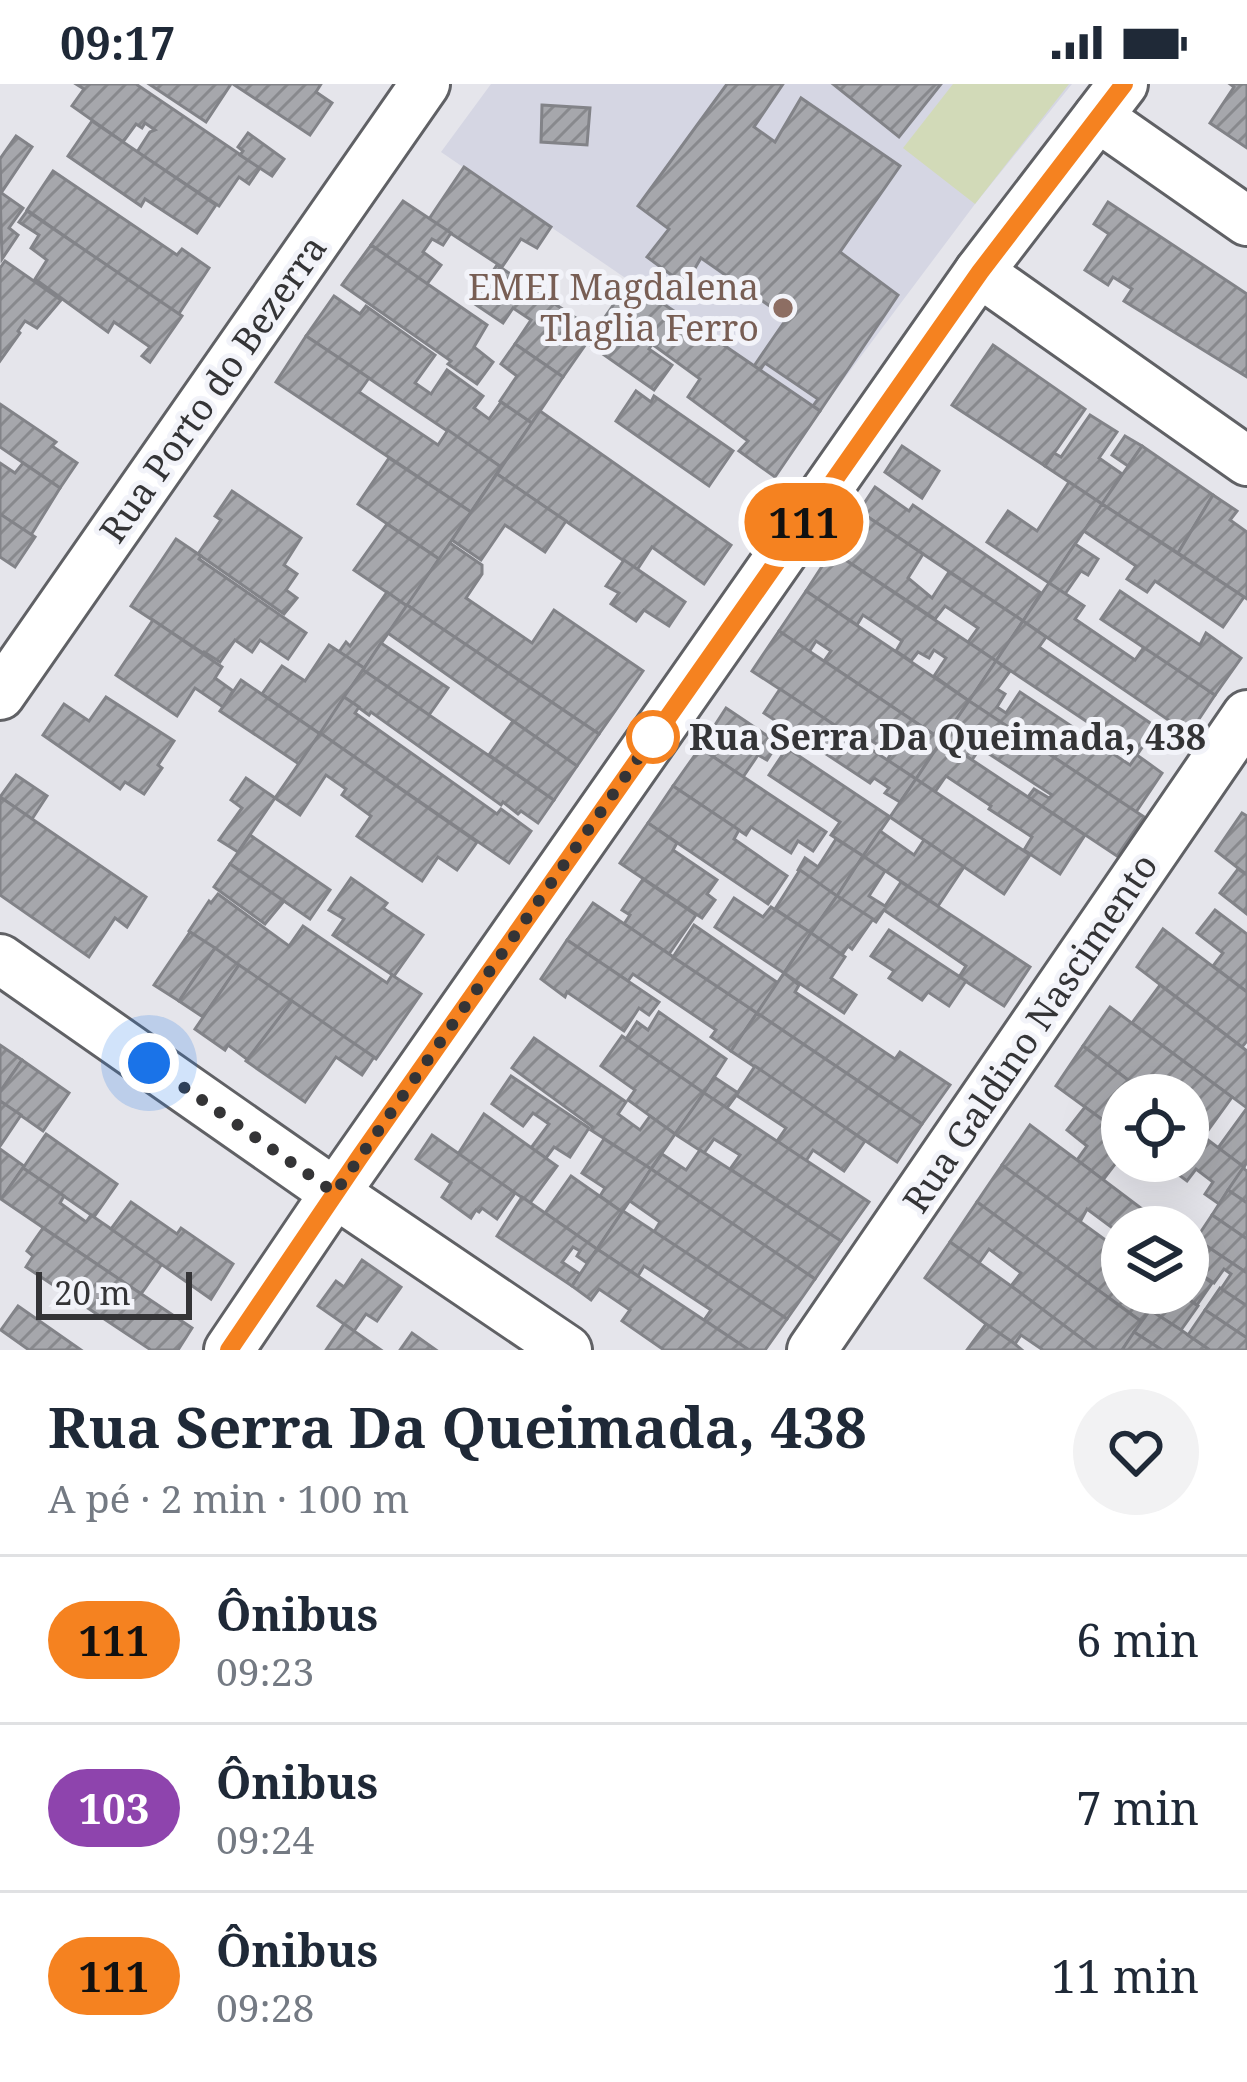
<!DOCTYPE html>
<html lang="pt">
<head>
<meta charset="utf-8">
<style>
	:root { --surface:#fff; --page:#f2f2f3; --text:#1f2937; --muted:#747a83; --line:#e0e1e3 }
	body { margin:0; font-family:"Noto Serif",serif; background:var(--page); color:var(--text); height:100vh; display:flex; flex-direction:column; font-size:45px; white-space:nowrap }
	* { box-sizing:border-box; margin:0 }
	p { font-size:39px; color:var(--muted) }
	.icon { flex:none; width:66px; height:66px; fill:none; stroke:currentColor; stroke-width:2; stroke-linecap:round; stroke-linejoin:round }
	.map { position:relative; height:1266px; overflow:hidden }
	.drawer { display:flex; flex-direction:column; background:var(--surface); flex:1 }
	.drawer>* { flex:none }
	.badge { padding:0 24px; border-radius:39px; font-size:42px; line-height:78px }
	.buttons { position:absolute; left:1101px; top:990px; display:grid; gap:24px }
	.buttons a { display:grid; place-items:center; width:108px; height:108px; border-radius:50%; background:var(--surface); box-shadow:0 12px 48px #0002; font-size:60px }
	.scale { position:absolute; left:36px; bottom:30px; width:156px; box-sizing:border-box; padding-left:12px; border:6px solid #343436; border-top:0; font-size:33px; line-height:42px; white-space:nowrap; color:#343436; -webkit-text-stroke:9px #f2f3f9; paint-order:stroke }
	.you { position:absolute; width:60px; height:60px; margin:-30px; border:9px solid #fff; border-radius:50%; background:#1a73e8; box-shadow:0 0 0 18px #1a73e833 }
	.map>.badge { position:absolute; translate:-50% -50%; box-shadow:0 0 0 6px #fff }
	.round { display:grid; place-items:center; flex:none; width:126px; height:126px; border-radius:63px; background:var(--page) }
	.summary { display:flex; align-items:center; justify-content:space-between; height:204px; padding:0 48px }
	h1 { font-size:57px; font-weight:700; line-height:90px }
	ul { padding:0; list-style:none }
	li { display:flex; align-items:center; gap:36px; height:168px; padding:0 48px; border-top:3px solid var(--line) }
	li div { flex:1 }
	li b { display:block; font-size:45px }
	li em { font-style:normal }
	li .badge { min-width:132px; font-weight:700; text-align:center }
	.status { display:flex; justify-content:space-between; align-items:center; height:84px; padding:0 60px; background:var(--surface); direction:ltr }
	.status svg { height:33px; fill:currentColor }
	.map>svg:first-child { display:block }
	.built { fill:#d5d6e3 }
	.green { fill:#d2dab8 }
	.building { fill:url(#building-hatch); stroke:#828388; stroke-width:3 }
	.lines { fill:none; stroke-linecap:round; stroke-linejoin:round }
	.minor-casing { stroke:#606165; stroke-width:54 }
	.minor { stroke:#fff; stroke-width:48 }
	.line-casing { stroke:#fff; stroke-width:27 }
	.line { stroke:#f58220; stroke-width:18 }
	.walk { stroke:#343436; stroke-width:12; stroke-dasharray:0 21.6 }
	.education-dot { fill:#8d6e63; stroke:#f2f3f9; stroke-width:4.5 }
	.stop-dot { fill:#fff; stroke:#f58220; stroke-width:6 }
	.labels { text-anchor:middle; stroke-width:10; stroke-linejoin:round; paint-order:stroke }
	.education-label { font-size:36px; fill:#785e54; stroke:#f2f3f9; text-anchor:end }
	.street-label { font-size:36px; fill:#343436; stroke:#f2f3f9 }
	.stop-label { font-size:36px; font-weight:bold; fill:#343436; stroke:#f2f3f9; text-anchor:start }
</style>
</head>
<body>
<div class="status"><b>09:17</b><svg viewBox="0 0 49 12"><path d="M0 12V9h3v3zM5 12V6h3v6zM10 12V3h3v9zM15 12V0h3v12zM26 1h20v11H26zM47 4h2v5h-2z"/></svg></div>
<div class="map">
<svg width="1247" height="1266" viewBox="0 0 1247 1266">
	<defs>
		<pattern id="building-hatch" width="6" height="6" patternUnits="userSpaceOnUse" patternTransform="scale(3)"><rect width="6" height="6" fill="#a6a7ac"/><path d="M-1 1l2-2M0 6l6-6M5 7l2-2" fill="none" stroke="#88898d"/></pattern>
	</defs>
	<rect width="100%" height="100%" fill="#e5e5eb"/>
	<!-- built -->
	<polygon class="built" points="491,0 1072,0 975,120 820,327 441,68"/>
	<!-- green -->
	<polygon class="green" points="953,0 1069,0 975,120 903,64"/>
	<!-- building -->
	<g class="building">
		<polygon points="76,0 136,0 260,84 249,100 239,93 219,122 137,68 150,48 155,46 145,39 142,44 136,40 123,58 72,22 84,5"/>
		<polygon points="149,0 231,0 206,38"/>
		<polygon points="233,0 321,0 316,8 332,19 310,51"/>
		<polygon points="727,0 783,0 754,43 775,58 801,14 900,82 840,168 898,211 820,327 813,322 818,315 765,279 760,286 754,282 787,234 701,174 685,201 647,173 669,145 638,122"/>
		<polygon points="833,0 941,0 899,53"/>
		<polygon points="1230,0 1247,0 1247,64 1210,39 1234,3"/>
		<polygon points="542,21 590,24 587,61 541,58"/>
		<polygon points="92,37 216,121 197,149 145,115 141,122 68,72"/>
		<polygon points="248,49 284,75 272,92 240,71 243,67 238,63"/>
		<polygon points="16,52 32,63 1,109 0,75"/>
		<polygon points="464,83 551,143 537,164 521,155 502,183 429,135"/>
		<polygon points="53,87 177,171 182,165 209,184 178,231 27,126"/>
		<polygon points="0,108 23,124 9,144 18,151 2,175"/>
		<polygon points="403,117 451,149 443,161 432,155 423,168 441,181 427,200 371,161"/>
		<polygon points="1108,118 1247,210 1247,293 1124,217 1132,205 1113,193 1108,201 1085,186 1109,150 1094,140"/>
		<polygon points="27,127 182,232 150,278 142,272 150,263 114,238 108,248 35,195 47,176 31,164 39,151 19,138"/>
		<polygon points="371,161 487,241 474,263 493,278 477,300 448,280 451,277 342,201"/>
		<polygon points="5,177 61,216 37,244 25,237 18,247 20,249 0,277 0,184"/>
		<polygon points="497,181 595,247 563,293 515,260 531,236 513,224 503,239 472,218"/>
		<polygon points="630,197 820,327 775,393 739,367 748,357 688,313 700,295 652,260 649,265 672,281 654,306 587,259"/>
		<polygon points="334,212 360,230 366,222 435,271 415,299 431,310 447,286 483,312 474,324 489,335 501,318 532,339 501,383 306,252"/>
		<polygon points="306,252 369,294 359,308 438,361 448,346 501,383 471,428 276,298"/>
		<polygon points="515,260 563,293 532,339 500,317 517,292 501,280"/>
		<polygon points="993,261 1085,325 1045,382 952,321"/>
		<polygon points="636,307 651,318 654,312 733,367 709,402 616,337"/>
		<polygon points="0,320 56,358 52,362 77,379 60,404 0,363"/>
		<polygon points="540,327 731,461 704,500 652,463 637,486 497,390"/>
		<polygon points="1090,331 1117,348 1099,374 1122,390 1102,420 1045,382 1054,369 1061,373"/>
		<polygon points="1125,352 1142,362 1128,382 1112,371"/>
		<polygon points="902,362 939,387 922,414 885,388"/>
		<polygon points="1142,362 1213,411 1178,469 1102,420"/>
		<polygon points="389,374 471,428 439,475 358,420"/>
		<polygon points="0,379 15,389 23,379 60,404 31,451 0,430"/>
		<polygon points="497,390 566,437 545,468 505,441 481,476 452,456"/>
		<polygon points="1069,398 1102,420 1049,499 987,458 1008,427 1037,447"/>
		<polygon points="875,403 909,427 913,421 1041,509 1023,537 859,427"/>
		<polygon points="232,407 301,454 284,481 297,490 286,506 297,514 284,530 198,470 221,436 215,432"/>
		<polygon points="1213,411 1237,427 1230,436 1247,448 1247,515 1178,469"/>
		<polygon points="1102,420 1244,513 1223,543 1155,497 1147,508 1127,495 1136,482 1084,447"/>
		<polygon points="859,427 923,470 908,494 932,514 949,488 1023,537 996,577 968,558 978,544 945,522 935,535 832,467"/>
		<polygon points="0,430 35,453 15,483 0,473"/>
		<polygon points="387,440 439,475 407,522 354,486"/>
		<polygon points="176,455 201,472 199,475 306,549 288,575 260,556 252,568 235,556 220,578 204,568 203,569 131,522"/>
		<polygon points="450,459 482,481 482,490 466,514 532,559 554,526 643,587 599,650 407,521"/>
		<polygon points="1075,460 1098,475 1088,491 1081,487 1065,510 1049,499"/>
		<polygon points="832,467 996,577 969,617 934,592 946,574 934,566 929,574 918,568 911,577 896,567 902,557 863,531 857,541 806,507"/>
		<polygon points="624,476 685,518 669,542 644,526 636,537 611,520 619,509 606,502"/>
		<polygon points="1049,499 1084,522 1075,535 1135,576 1144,563 1215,611 1189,650 1023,537"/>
		<polygon points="806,507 969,617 942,656 824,577 831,567 816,557 809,568 779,547"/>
		<polygon points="1120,507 1200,561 1206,549 1241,574 1215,611 1101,535"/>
		<polygon points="387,508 407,522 364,584 339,568 346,558 350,562"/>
		<polygon points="407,521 599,650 577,682 388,549"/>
		<polygon points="153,536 222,583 215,594 233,607 223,623 195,604 177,632 116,591"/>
		<polygon points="1023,537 1046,553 1039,563 1156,643 1137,671 996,577"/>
		<polygon points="779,547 942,656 916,695 887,676 902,653 889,644 878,661 852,644 848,650 752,587"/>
		<polygon points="381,559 448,604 429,631 363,586"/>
		<polygon points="329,561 364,584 320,650 262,610 282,582 305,597"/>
		<polygon points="996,577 1010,587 997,605 1005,610 997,623 1006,629 1020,608 1130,681 1137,671 1162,689 1136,728 969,617"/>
		<polygon points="363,586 554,716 538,739 521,727 518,730 503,718 501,721 371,628 369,631 344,613"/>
		<polygon points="241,596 320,650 299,680 220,627"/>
		<polygon points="780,605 916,695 900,718 885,709 889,704 874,694 870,699 764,629"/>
		<polygon points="106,613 174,657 158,681 162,684 144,710 125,698 120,705 43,651 64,620 89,637"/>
		<polygon points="344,613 359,623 355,629 497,730 501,725 531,747 509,779 320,649"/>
		<polygon points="969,617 1144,733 1117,772 1028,713 1034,705 1049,714 1052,711 980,664 972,676 942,656"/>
		<polygon points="726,624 778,659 767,676 758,671 743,693 700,664"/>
		<polygon points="513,637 577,682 554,716 489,671"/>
		<polygon points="320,649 477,758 457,786 438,773 422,797 357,752 371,732 342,711 346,705 326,691 300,731 275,714"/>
		<polygon points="942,656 1085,751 1060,790 1024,766 1032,753 989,725 991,722 946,692 935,708 916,695"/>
		<polygon points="700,664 826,748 813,767 798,757 791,769 751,743 746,751 673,702"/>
		<polygon points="787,664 890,733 863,772 831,751 840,738 769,691"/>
		<polygon points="16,691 47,712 32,735 0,713"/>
		<polygon points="246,694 275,714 238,768 219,756 242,724 231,716"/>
		<polygon points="916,695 1030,771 1004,810 890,733"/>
		<polygon points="673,702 739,746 734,755 787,792 768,820 648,739"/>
		<polygon points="0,713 146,813 127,843 115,834 89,873 0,811"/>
		<polygon points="1242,729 1247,732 1247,791 1216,767"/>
		<polygon points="648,739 677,759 673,766 717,796 707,810 715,816 702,834 620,779"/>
		<polygon points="880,747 914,771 924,756 964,783 938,822 863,772"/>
		<polygon points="250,751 330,806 310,835 230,780"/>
		<polygon points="836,755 863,772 837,812 798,786 805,774 818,783"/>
		<polygon points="863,772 885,787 869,812 885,822 901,798 1030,883 1004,922 959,893 966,882 884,826 876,838 837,812"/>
		<polygon points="230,780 284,817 265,840 214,803"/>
		<polygon points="1238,785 1247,791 1247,830 1220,809"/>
		<polygon points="800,786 837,812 811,849 775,825"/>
		<polygon points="351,794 387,819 383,824 423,851 394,892 333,851 344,835 329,826"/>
		<polygon points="643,795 696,831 669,870 624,840 630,831 622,826"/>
		<polygon points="218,810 289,862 303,842 387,899 392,891 421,910 376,975 190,848 189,847 209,817 211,819"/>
		<polygon points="837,812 873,835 852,865 848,862 842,871 811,849"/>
		<polygon points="734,814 763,833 771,823 811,849 784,889 715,843"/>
		<polygon points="593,819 757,929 731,967 711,953 716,946 633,890 628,897 567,856"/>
		<polygon points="1215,826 1247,850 1247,908 1213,882 1223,869 1197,849"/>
		<polygon points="694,841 778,899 757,929 673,873"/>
		<polygon points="1163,845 1247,908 1247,957 1242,963 1137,883"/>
		<polygon points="889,846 966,897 949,922 928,908 922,916 889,894 894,887 871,872"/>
		<polygon points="190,848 215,864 179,917 154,901"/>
		<polygon points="811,849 845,873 831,894 856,911 844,929 784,889"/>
		<polygon points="567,856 659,918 649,931 639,924 624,947 567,908 565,913 541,895"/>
		<polygon points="215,864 239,881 203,933 179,917"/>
		<polygon points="239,881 292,917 248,976 228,961 225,966 195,945"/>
		<polygon points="784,889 799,901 795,908 895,975 900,968 950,1001 922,1040 757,929"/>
		<polygon points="1160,901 1247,967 1247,1024 1132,939"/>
		<polygon points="292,917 374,973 362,991 336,973 305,1018 246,977"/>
		<polygon points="1110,923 1232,1013 1204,1052 1188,1041 1188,1011 1148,1011 1083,962"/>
		<polygon points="659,928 726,975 704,1009 626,955 637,938 648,946"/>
		<polygon points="757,929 922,1040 897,1078 731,967"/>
		<polygon points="622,952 704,1009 675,1050 628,1016 635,1006 601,982"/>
		<polygon points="534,954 626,1018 618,1030 640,1046 650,1032 675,1050 651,1085 591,1046 593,1043 512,984"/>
		<polygon points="0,961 22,976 0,1008"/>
		<polygon points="1083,962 1148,1011 1122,1011 1122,1050 1056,1002"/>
		<polygon points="22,976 69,1009 43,1047 0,1017 0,1008"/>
		<polygon points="755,982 865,1057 844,1087 813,1066 806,1077 777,1057 786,1044 736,1011"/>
		<polygon points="511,992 589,1044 570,1073 554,1063 546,1074 531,1064 549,1040 533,1029 523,1042 492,1020"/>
		<polygon points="714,993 738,1009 727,1024 704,1009"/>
		<polygon points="704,1009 869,1118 841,1157 730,1085 740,1071 714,1055 704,1069 675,1050"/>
		<polygon points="0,1017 21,1031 0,1062"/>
		<polygon points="1085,1023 1122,1050 1122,1071 1103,1096 1077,1076 1087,1062 1067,1046"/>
		<polygon points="1247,1024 1247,1078 1244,1083 1218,1064"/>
		<polygon points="484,1030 557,1082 530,1119 458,1070"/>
		<polygon points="1030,1041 1077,1076 1166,1143 1122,1143 1122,1151 1087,1125 1080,1138 1002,1081"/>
		<polygon points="1188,1041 1244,1083 1219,1120 1205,1110 1213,1098 1196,1085 1187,1097 1160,1077 1188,1077"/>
		<polygon points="46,1050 117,1100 94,1133 23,1084"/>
		<polygon points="432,1051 515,1109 497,1135 482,1124 479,1128 476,1126 471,1134 442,1113 451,1099 416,1075"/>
		<polygon points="604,1055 651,1085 622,1128 600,1112 605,1104 582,1089"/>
		<polygon points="0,1065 24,1082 2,1114 0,1112"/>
		<polygon points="700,1066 841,1157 815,1195 651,1085 662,1070 686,1086"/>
		<polygon points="1002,1081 1122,1168 1122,1209 1160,1209 1142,1238 977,1118"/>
		<polygon points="23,1084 64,1112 60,1119 86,1138 91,1131 162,1180 141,1210 1,1115"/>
		<polygon points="1243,1084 1247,1087 1247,1119 1228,1106"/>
		<polygon points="651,1085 815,1195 787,1235 654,1148 660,1138 630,1117"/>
		<polygon points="571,1092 622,1128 597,1165 545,1129"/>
		<polygon points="1228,1106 1247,1119 1247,1155 1212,1131"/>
		<polygon points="522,1113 597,1165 587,1179 577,1172 580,1167 573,1163 562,1178 580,1190 572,1202 497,1152"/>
		<polygon points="131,1118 177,1150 181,1144 233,1180 211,1215 111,1145"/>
		<polygon points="977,1118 1142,1238 1122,1266 1097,1266 1011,1202 1021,1189 989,1165 979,1179 950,1158"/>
		<polygon points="623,1127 787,1235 765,1266 749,1266 704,1236 711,1226 644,1182 638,1192 597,1165"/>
		<polygon points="1212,1131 1247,1155 1247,1189 1196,1155"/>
		<polygon points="43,1144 192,1244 178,1266 151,1266 26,1183 33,1172 27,1167"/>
		<polygon points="1196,1155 1247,1189 1247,1222 1221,1205 1231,1190 1224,1185 1214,1199 1188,1182 1188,1167"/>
		<polygon points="950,1158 1011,1202 1097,1266 1043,1266 1021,1251 1015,1260 986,1240 925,1194"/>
		<polygon points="597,1165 704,1236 749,1266 664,1266 622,1237 630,1226 599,1205 591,1216 572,1202"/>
		<polygon points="362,1176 401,1203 377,1237 366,1230 354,1247 318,1222 336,1197 344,1203"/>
		<polygon points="1188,1182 1212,1199 1197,1221 1179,1209 1188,1209"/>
		<polygon points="1220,1204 1247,1222 1247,1254 1205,1226"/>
		<polygon points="1160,1209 1179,1209 1198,1222 1181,1246 1150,1226"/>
		<polygon points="18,1222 81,1266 29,1266 1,1246"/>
		<polygon points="1150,1226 1181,1246 1210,1266 1162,1266 1134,1248"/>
		<polygon points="1205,1226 1247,1254 1247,1266 1210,1266 1188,1251"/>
		<polygon points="344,1240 354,1247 381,1266 326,1266"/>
		<polygon points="986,1240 1015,1260 1022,1266 967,1266"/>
		<polygon points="1134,1248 1162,1266 1122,1266"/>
		<polygon points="412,1249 436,1266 400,1266"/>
	</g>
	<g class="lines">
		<!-- minor casing -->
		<g class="minor-casing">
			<g id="minor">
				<polyline points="1098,33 1247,137"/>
				<polyline points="979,188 1247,377"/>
				<polyline points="0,611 425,0"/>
				<polyline points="0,875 335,1109 567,1266"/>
				<polyline points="229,1266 335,1109 979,188 1123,0"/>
				<polyline points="812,1266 1247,631"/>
			</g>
		</g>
		<!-- minor -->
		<use href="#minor" class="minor"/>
	</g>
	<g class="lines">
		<!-- line casing -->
		<g class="line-casing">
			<polyline id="line" points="229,1266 359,1074 980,188 1124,0"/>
		</g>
		<!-- line -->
		<use href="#line" class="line"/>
		<!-- walk -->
		<polyline class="walk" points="149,979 335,1109 662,640 653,653"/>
	</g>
	<!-- markers -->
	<circle class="education-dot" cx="783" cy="224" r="12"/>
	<circle class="stop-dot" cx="653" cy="653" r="24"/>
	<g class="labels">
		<!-- education labels -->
		<g class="education-label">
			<text x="759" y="216">EMEI Magdalena<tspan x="759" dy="41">Tlaglia Ferro</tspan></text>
		</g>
		<!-- street labels -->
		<g class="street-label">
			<text transform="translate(213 305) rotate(-55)" y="13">Rua Porto do Bezerra</text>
			<text transform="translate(1030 949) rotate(-56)" y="13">Rua Galdino Nascimento</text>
		</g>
		<!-- stop labels -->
		<g class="stop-label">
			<text x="689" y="666">Rua Serra Da Queimada, 438</text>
		</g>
	</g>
</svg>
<div class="buttons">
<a><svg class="icon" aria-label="locate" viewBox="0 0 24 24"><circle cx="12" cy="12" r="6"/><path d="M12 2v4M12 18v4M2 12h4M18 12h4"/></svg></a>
<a><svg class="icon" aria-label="layers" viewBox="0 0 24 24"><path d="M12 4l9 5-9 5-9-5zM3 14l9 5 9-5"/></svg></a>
</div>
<div class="scale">20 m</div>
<div class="you" style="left:149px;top:979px"></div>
<b class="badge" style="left:804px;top:438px;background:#f58220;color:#111">111</b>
</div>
<section class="drawer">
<div class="summary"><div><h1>Rua Serra Da Queimada, 438</h1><p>A pé · 2 min · 100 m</p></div><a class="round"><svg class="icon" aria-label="heart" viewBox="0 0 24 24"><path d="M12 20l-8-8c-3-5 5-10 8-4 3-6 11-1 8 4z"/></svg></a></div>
<ul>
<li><span class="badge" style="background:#f58220;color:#111">111</span><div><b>Ônibus</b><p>09:23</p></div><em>6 min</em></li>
<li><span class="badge" style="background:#8e44ad;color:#fff">103</span><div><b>Ônibus</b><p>09:24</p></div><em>7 min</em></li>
<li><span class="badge" style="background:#f58220;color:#111">111</span><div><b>Ônibus</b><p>09:28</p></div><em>11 min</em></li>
</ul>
</section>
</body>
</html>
